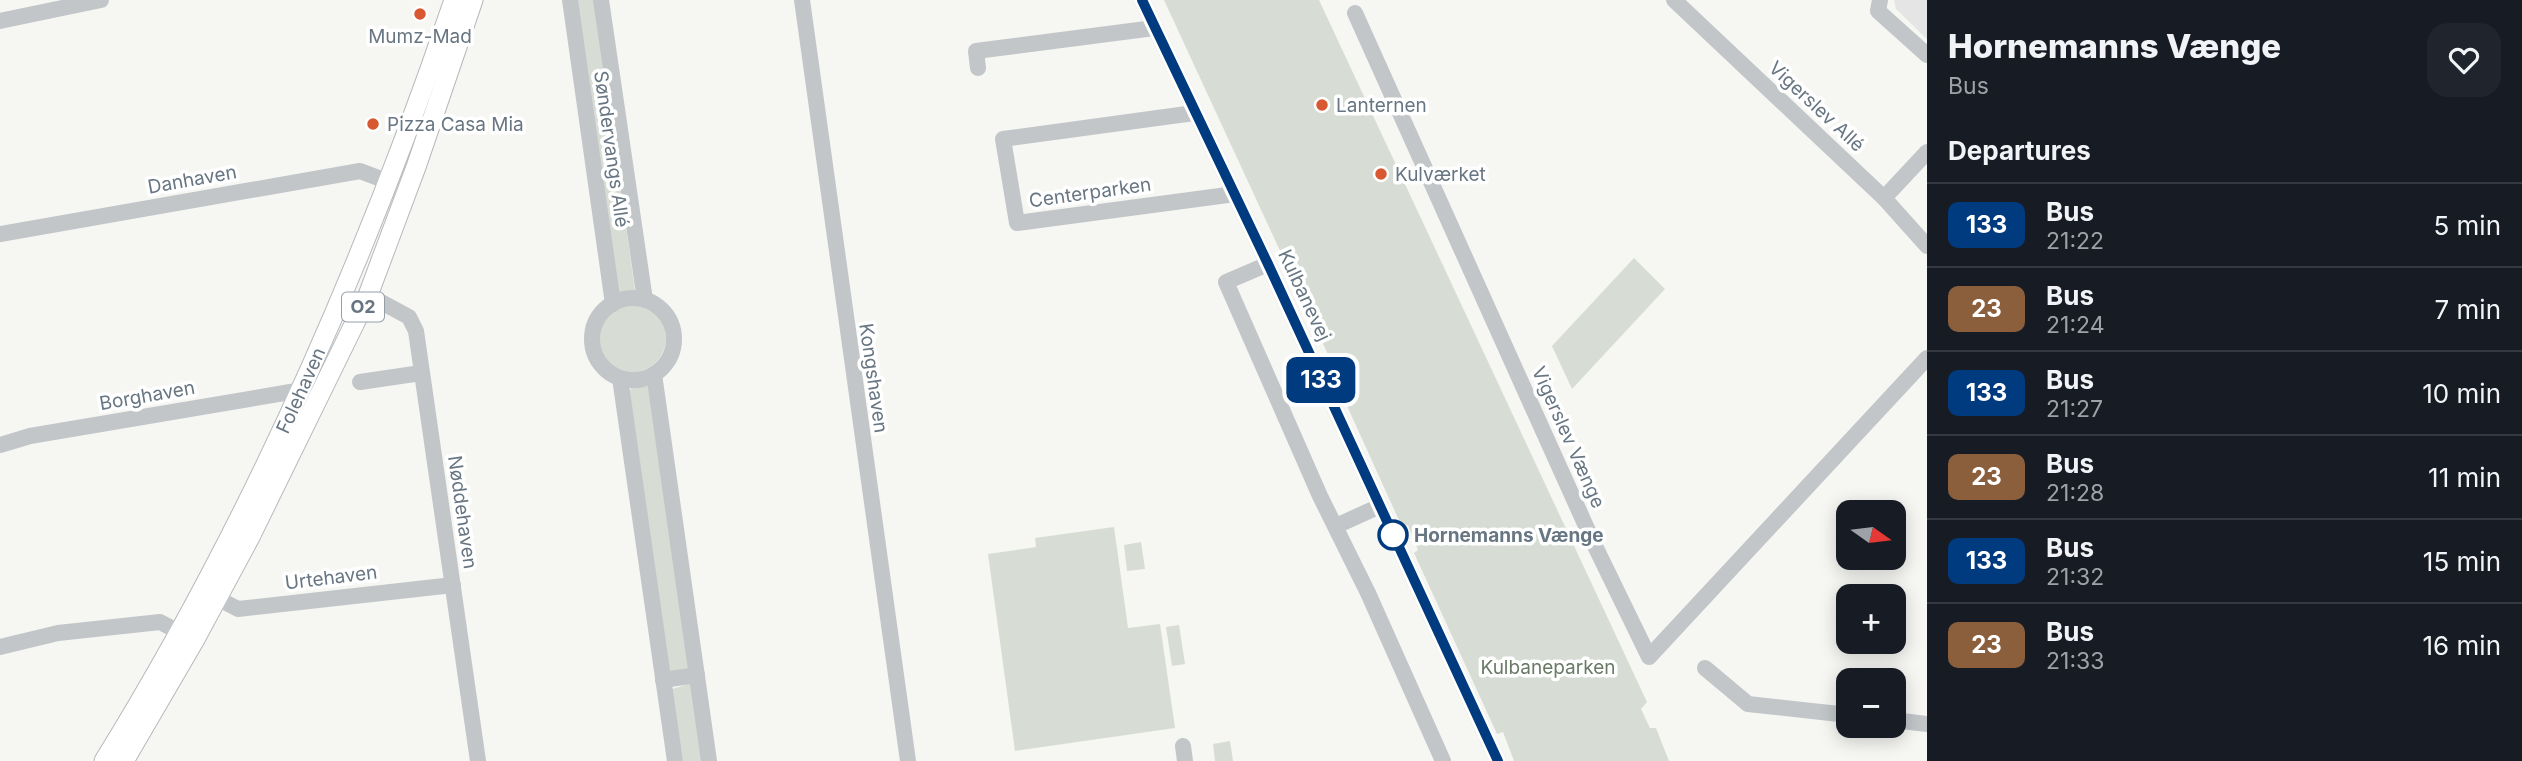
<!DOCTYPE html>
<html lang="en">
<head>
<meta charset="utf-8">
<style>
	:root { --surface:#171b24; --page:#20242c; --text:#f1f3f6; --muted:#9ea1a6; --line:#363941 }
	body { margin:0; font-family:Inter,sans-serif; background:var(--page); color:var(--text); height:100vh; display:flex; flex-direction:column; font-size:26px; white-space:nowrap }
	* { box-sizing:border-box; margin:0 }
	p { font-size:23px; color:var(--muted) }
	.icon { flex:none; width:38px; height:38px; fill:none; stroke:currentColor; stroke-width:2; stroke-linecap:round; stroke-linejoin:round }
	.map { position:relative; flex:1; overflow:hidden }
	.sheet { display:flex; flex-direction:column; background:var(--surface); width:595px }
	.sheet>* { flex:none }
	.badge { padding:0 14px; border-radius:10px; font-size:24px; line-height:46px }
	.needle { width:46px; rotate:104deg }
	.controls { position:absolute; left:1836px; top:500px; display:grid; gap:14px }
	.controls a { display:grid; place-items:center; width:70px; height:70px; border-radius:14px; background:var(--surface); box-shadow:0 4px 18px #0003; font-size:35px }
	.map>.badge { position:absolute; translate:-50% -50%; box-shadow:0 0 0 4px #fff }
	h2 { padding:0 21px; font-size:26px; line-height:63px }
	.round { display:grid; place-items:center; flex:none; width:74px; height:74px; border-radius:21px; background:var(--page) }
	.head { display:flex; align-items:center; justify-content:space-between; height:119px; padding:0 21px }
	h1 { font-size:33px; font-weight:800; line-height:52px }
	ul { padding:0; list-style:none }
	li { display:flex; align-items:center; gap:21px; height:84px; padding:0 21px; border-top:2px solid var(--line) }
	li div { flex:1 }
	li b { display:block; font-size:26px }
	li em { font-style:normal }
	li .badge { min-width:77px; font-weight:700; text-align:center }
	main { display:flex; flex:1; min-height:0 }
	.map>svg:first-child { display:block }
	.built { fill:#e4e5e4 }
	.green { fill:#d7ddd4 }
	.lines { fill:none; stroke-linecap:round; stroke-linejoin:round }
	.major-casing { stroke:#b5b9bc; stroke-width:21 }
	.minor { stroke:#c2c6c9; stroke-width:16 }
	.major { stroke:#fff; stroke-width:19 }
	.line-casing { stroke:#fff; stroke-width:16 }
	.line { stroke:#003b80; stroke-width:10 }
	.poi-dot { fill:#d85831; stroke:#fff; stroke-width:2.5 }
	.stop-dot { fill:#fff; stroke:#003b80; stroke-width:3.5 }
	.labels { text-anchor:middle; stroke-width:7; stroke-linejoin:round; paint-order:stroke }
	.shield { fill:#fff; stroke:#959fa8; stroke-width:2 }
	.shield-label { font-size:18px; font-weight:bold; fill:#677682 }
	.poi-label { font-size:19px; fill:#677682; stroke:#fff; text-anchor:start }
	.street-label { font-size:19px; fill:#677682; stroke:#fff }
	.stop-label { font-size:19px; font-weight:bold; fill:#677682; stroke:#fff; text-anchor:start }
	.park-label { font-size:19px; fill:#697a65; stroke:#fff }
</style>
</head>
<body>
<main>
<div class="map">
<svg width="1927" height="761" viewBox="0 0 1927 761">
	<rect width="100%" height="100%" fill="#f6f6f3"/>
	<!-- built -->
	<polygon class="built" points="1894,0 1927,0 1927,39 1896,9"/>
	<!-- green -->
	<g class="green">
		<polygon points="575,0 594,0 635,290 616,293"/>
		<polygon points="1164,0 1319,0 1647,702 1641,709 1650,728 1656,728 1669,761 1514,761 1503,732 1497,734 1414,553 1418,550 1408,525 1402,527 1328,364 1331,361"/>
		<polygon points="1634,258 1665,289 1572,389 1552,346"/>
		<circle cx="632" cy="338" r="34"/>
		<polygon points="645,385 648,387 689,666 687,669 670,672 629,393 631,388"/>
		<polygon points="1114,527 1128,628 1160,624 1175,728 1015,751 988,554 1036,547 1035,538"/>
		<polygon points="1141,542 1145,569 1127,571 1124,545"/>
		<polygon points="1179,625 1185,664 1172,666 1166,627"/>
		<polygon points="689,684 692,685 703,761 683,761 672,689"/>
		<polygon points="1230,741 1233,761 1215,761 1213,744"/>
	</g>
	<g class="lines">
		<!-- major casing -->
		<g class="major-casing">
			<g id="major">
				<path id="s1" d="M 104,761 C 252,522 364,265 454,0"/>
				<polyline points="124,761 194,641 250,537 367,298 416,167 473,0"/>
			</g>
		</g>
		<!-- minor -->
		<g class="minor">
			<polyline points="570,0 613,304"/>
			<polyline points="601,0 645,300"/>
			<polyline points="802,0 908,761"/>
			<polyline points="1142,0 1268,264 1498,761"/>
			<polyline points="1674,0 1884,198 1927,246"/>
			<polyline points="1880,0 1878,11 1927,55"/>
			<polyline points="1355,13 1594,544 1649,657 1927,358"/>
			<polyline points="0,21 101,0"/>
			<polyline points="978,68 976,51 1154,28"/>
			<polyline points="1194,113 1003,139 1017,223 1235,194"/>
			<polyline points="1884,198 1927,152"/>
			<polyline points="0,234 360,171 389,182"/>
			<polyline points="1268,264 1226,282 1320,496 1368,593 1443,761"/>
			<polyline points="368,295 409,317 416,331 478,761"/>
			<circle cx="633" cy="339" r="41"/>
			<polyline points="654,374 709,761"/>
			<polyline points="620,378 675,761"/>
			<polyline points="360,382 421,373"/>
			<polyline points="0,445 30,436 302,390"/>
			<polyline points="1336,526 1380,506"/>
			<polyline points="217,598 238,609 453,585"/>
			<polyline points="0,647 58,633 160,622 179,632"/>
			<polyline points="1705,668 1748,704 1848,715"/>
			<polyline points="663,680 697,675"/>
			<polyline points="1894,720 1927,724"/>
			<polyline points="1183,746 1185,761"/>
		</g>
		<!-- major -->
		<use href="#major" class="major"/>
	</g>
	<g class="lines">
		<!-- line casing -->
		<g class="line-casing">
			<polyline id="line" points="1142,0 1268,264 1498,761"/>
		</g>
		<!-- line -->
		<use href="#line" class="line"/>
	</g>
	<!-- markers -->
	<g class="poi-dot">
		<circle cx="420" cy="14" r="7"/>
		<circle cx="1322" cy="105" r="7"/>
		<circle cx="373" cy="124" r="7"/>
		<circle cx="1381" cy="174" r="7"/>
	</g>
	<circle class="stop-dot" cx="1393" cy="535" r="14"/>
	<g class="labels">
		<!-- shield labels -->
		<rect class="shield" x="342" y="292.5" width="42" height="29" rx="5"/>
		<g class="shield-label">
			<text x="363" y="313">O2</text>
		</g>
		<!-- poi labels -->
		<g class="poi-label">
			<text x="420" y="43" text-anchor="middle">Mumz-Mad</text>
			<text x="1336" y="112">Lanternen</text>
			<text x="387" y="131">Pizza Casa Mia</text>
			<text x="1395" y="181">Kulværket</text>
		</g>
		<!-- street labels -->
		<g class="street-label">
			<text transform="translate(1817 106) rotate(43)" y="7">Vigerslev Allé</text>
			<text transform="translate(612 149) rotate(82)" y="7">Søndervangs Allé</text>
			<text transform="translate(192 179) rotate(-10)" y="7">Danhaven</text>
			<text transform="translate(1090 192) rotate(-8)" y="7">Centerparken</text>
			<text transform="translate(1305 295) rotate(65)" y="7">Kulbanevej</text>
			<text transform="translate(874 378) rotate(82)" y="7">Kongshaven</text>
			<text dy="7" stroke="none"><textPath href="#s1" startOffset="420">Folehaven</textPath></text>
			<text transform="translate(147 395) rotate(-10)" y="7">Borghaven</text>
			<text transform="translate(1569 437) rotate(66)" y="7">Vigerslev Vænge</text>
			<text transform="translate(463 512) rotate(82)" y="7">Nøddehaven</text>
			<text transform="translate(331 577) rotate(-7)" y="7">Urtehaven</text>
		</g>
		<!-- stop labels -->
		<g class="stop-label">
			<text x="1414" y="542">Hornemanns Vænge</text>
		</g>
		<!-- park labels -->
		<g class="park-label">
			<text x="1548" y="674">Kulbaneparken</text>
		</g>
	</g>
</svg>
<div class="controls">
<a><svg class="needle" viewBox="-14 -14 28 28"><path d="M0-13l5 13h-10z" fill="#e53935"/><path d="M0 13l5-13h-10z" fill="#9ea1a6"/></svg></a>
<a>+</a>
<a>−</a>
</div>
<b class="badge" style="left:1321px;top:380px;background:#003b80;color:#fff">133</b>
</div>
<section class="sheet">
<div class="head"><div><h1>Hornemanns Vænge</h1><p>Bus</p></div><a class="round"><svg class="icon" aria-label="heart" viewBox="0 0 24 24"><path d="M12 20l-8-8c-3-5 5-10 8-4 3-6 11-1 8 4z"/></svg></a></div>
<h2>Departures</h2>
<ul>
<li><span class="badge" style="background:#003b80;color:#fff">133</span><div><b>Bus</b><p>21:22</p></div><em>5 min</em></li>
<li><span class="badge" style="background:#8b5e3c;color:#fff">23</span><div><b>Bus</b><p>21:24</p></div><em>7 min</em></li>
<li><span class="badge" style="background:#003b80;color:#fff">133</span><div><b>Bus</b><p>21:27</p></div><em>10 min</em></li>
<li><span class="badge" style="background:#8b5e3c;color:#fff">23</span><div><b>Bus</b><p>21:28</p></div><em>11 min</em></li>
<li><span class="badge" style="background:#003b80;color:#fff">133</span><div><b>Bus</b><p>21:32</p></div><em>15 min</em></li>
<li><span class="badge" style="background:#8b5e3c;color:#fff">23</span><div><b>Bus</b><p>21:33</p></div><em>16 min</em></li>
</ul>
</section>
</main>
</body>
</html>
